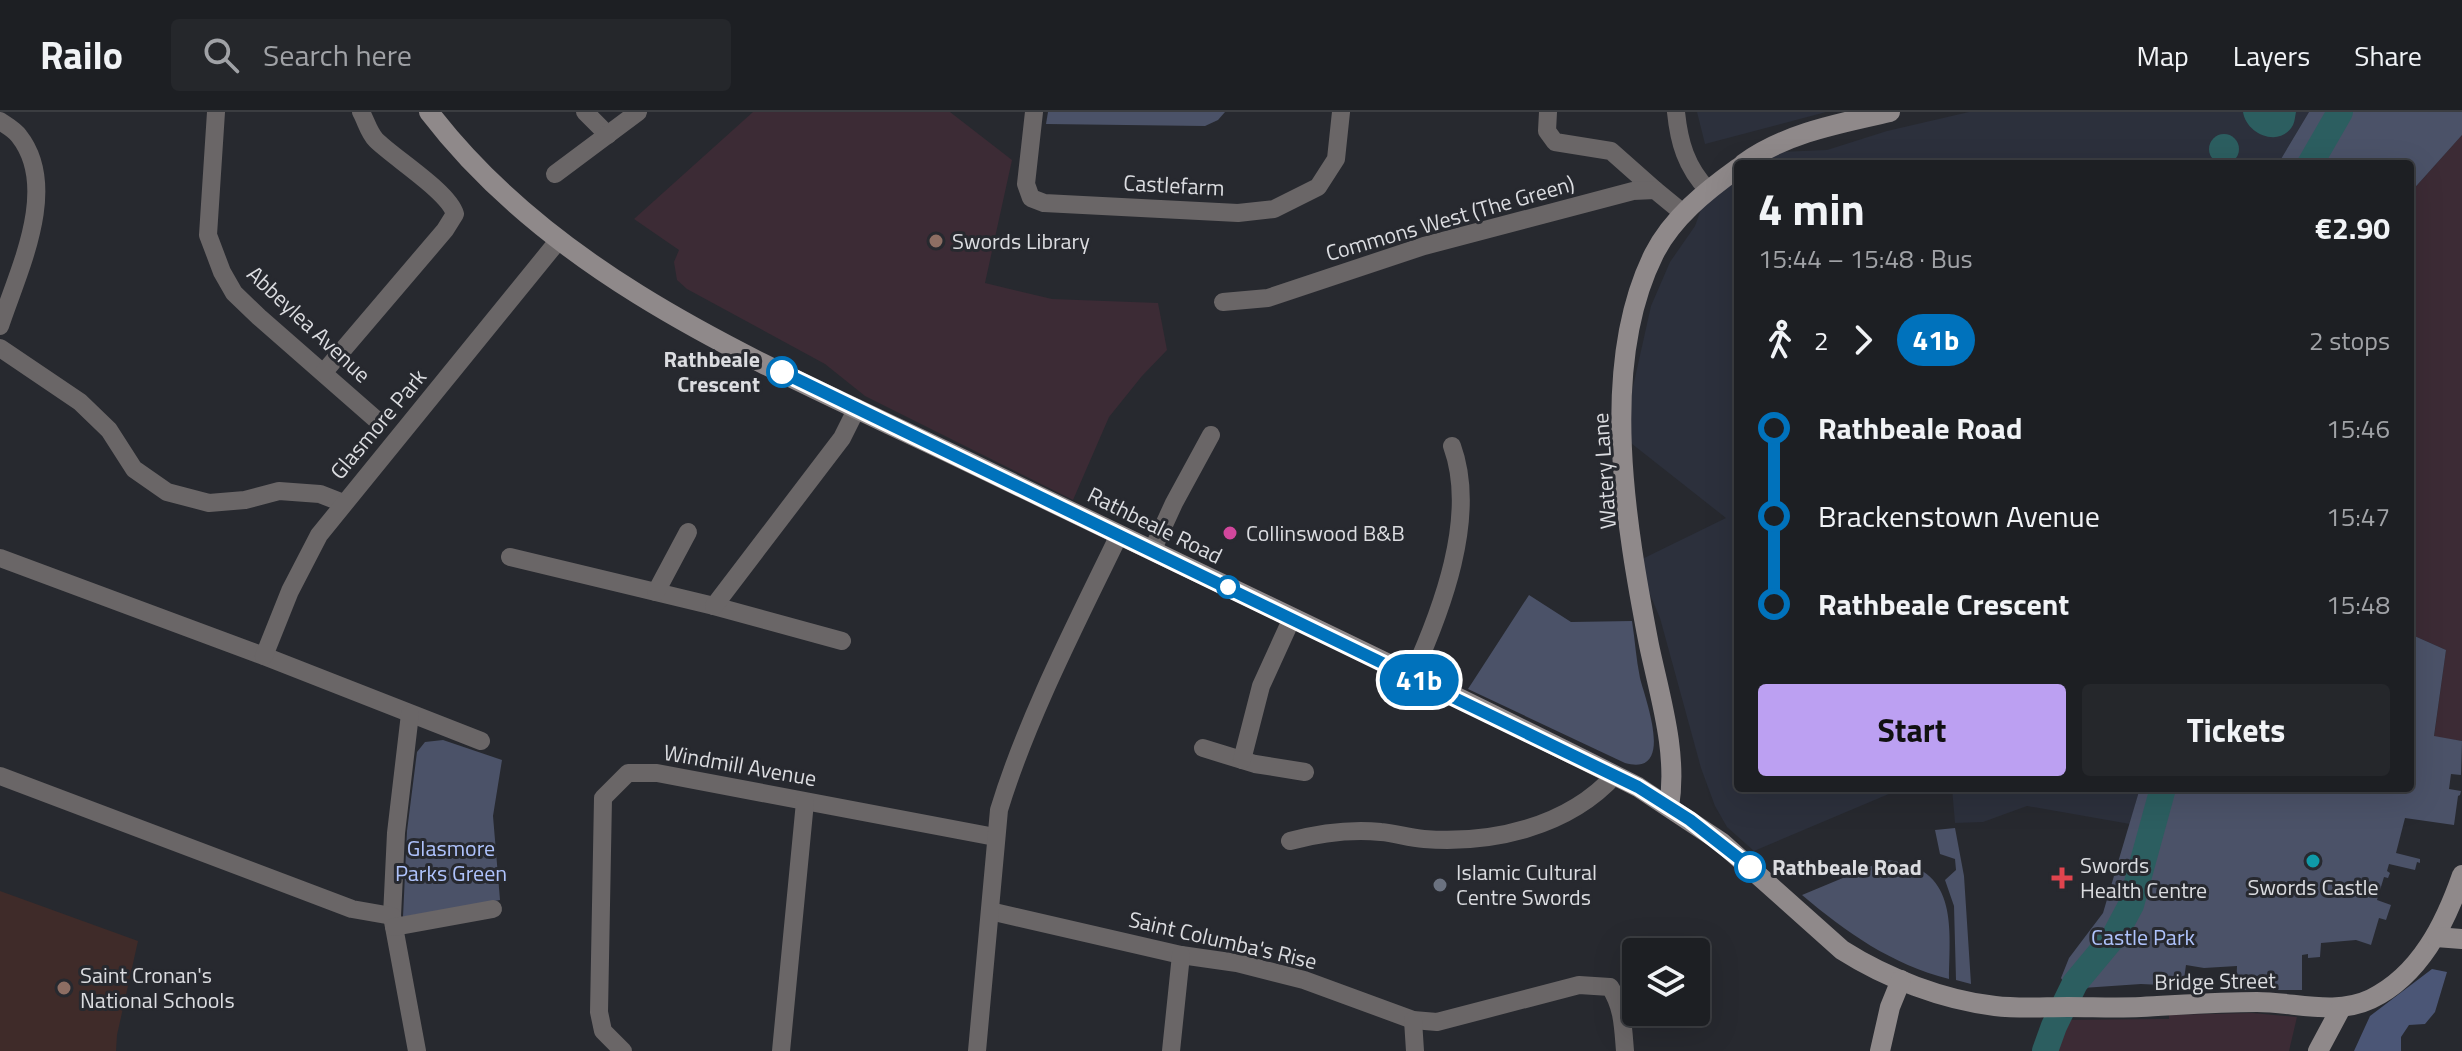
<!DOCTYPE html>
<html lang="en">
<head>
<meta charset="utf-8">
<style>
	:root { --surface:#1d1f23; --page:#25272b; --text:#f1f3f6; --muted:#a0a2a6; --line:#3b3d41; --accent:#bca0f2 }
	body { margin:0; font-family:"Titillium Web",sans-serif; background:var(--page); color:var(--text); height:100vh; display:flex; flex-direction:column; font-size:30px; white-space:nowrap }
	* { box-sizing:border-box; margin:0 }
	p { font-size:26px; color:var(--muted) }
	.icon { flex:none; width:44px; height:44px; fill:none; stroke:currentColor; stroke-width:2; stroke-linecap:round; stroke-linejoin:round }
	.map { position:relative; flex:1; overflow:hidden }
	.panel { position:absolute; left:1734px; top:48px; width:680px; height:632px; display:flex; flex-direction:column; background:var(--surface); border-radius:8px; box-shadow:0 8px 32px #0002,0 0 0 2px var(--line) }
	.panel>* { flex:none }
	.badge { padding:0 16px; border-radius:26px; font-size:28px; line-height:52px }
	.controls { position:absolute; left:1622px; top:826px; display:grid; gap:16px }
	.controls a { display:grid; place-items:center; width:88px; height:88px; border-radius:8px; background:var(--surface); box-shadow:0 8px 32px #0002,0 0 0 2px var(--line); font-size:40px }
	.map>.badge { position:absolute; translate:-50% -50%; box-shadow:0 0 0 4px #fff }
	.legs { display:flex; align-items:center; gap:12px; height:88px; padding:0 24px; font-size:26px }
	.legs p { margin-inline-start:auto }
	.headline { display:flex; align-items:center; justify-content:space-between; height:136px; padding:0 24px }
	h1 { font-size:44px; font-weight:700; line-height:60px }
	.action { display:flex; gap:16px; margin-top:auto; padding:16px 24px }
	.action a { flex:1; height:92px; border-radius:8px; background:var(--accent); color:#111; font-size:32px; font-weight:700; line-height:92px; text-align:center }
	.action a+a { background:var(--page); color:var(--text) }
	ul { padding:0 24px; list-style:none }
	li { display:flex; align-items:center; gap:28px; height:88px; font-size:30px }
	li i { display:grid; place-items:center; width:12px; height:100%; margin:0 10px; background:currentColor }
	li i::after { content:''; width:20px; height:20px; margin:-10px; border:6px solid; border-radius:50%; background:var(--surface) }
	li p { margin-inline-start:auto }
	li:first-child i { background:linear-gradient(#0000 50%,currentColor 0) }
	li:last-child i { background:linear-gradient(currentColor 50%,#0000 0) }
	header { display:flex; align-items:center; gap:48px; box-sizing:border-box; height:112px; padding:0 40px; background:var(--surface); border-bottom:2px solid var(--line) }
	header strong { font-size:38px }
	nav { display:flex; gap:44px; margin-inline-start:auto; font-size:28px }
	.search { width:560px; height:72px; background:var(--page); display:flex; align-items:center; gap:20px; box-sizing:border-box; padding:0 28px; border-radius:8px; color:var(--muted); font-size:30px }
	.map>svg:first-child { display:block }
	.commercial { fill:#3c2b35 }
	.built { fill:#2c303c }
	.education { fill:#3f2b29 }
	.green { fill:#4b5268 }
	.forest { fill:#4b5676 }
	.water { fill:#2c5e60 }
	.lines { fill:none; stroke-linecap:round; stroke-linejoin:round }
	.river { stroke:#2c5e60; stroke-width:26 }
	.street { stroke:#6a6667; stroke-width:18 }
	.secondary { stroke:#8f898a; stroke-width:20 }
	.line-1-casing { stroke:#fff; stroke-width:18 }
	.line-1 { stroke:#0072bc; stroke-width:12 }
	.education-dot { fill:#8d6e63; stroke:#27292f; stroke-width:3 }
	.stop-1-dot { fill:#fff; stroke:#0072bc; stroke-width:4 }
	.hotel-dot { fill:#d1479c; stroke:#27292f; stroke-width:3 }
	.culture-dot { fill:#0f9aa8; stroke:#27292f; stroke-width:3 }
	.health-dot { fill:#e0444e; stroke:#27292f; stroke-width:3 }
	.worship-dot { fill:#6b7280; stroke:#27292f; stroke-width:3 }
	.labels { text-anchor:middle; stroke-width:6; stroke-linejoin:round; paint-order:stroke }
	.street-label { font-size:22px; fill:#dbdce0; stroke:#27292f }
	.poi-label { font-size:22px; fill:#dbdce0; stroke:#27292f; text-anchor:start }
	.stop-label { font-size:22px; font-weight:bold; fill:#dbdce0; stroke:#27292f; text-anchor:end }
	.park-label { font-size:22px; fill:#afc3fc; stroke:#27292f }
</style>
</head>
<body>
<header>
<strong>Railo</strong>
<div class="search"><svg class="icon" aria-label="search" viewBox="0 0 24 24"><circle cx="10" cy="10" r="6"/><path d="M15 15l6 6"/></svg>Search here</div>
<nav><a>Map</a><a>Layers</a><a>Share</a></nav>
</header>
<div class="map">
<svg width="2462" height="939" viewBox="0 0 2462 939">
	<rect width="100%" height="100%" fill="#27292f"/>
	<!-- commercial -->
	<g class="commercial">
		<polygon points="753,0 950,0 1012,48 985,171 1052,187 1158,191 1167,238 1142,264 1109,305 1073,388 865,284 825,252 687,177 677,168 674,150 679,138 634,107"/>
		<polygon points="2462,23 2462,629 2434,625 2446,538 2410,522 2410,81"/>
		<polygon points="2252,901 2297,905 2289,939 2054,939 2063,908 2159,907 2169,907 2169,903"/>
	</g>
	<!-- built -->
	<g class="built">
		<polygon points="1697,0 1826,0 1705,32"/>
		<polygon points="1969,0 2309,0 2278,52 1743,52 1757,41 1827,38 1887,19"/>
		<polygon points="1738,56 1738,676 1903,676 1754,739 1727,715 1715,694 1701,656 1660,506 1636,450 1726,406 1622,324 1651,194 1670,150 1695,114 1708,78"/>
		<polygon points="1952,676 2140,676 2130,712 2027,694 1983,710 1955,711"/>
	</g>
	<!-- education -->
	<polygon class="education" points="0,779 138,829 117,923 116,939 0,939"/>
	<!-- green -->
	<g class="green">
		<polygon points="1048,0 1225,0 1218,8 1205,14 1046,12"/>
		<polygon points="2309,0 2462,0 2462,23 2410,81 2410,52 2278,52"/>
		<path d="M 1529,483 L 1571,510 L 1632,509 C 1635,528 1636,547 1640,566 C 1645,587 1676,665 1625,651 L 1468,577 Z"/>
		<polygon points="2410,522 2446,538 2434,624 2462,629 2461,663 2451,662 2449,677 2461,679 2460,683 2458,684 2454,713 2405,706 2396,741 2420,747 2420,751 2417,750 2415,758 2389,752 2387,759 2390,761 2388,766 2384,765 2377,788 2391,793 2386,808 2379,806 2371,833 2356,828 2321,831 2320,845 2308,846 2308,842 2302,843 2302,878 2236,878 2237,854 2204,856 2186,853 2183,874 2141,872 2068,877 2061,866 2069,846 2103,801 2140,676 2410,676"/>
		<polygon points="443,628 502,648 493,704 500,788 403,805 407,719 417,640 425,630"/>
		<polygon points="1955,716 1964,764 1971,872 1956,868 1954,794 1945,768 1956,758 1955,747 1940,742 1935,718"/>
		<path d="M 1886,748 C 1958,755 1950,812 1949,867 C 1891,852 1847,821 1802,783 Z"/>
	</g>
	<!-- forest -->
	<polygon class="forest" points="2432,857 2447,860 2435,900 2425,912 2409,913 2401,925 2401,939 2354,939 2370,904"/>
	<!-- water -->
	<g class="water">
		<path d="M 2243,0 L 2296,0 C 2295,4 2295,9 2293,13 C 2280,37 2246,22 2243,0 Z"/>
		<circle cx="2224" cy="37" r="15"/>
	</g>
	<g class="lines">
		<!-- river -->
		<g class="river">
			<polyline points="2310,52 2340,0"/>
			<polyline points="2045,939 2054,914 2075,871 2115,823 2131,793 2163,676"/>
		</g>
		<!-- street -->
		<g class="street">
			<polyline points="216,0 208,123 222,160 234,181 259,205 380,311"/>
			<polyline points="585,0 608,23"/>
			<polyline points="1034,0 1026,72 1031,86 1044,91 1238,101 1274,97 1318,75 1336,47 1341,0"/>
			<polyline points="1548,0 1547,19 1555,30 1611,39 1655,78"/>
			<path d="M 1676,0 C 1679,30 1686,55 1708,78"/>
			<path d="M 0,9 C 6,13 15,18 19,24 C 60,76 18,159 0,214"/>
			<polyline points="555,62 638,0"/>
			<polyline points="1223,190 1268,186 1424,134 1633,79 1655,78 1683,101"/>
			<polyline points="0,236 80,290 109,318 134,357 167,380 209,391 245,388 279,379 320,382 343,391"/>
			<path d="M 324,260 L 445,118 L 455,102 C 449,80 394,46 376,28 C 369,21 366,9 361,0"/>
			<polyline points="1152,439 1174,391 1211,323"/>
			<polyline points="510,445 714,494 842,529"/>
			<polyline points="0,446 264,544 481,629"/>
			<polyline points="656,480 688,420"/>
			<polyline points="714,494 842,326 857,296"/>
			<polyline points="264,544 290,479 319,423 558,129"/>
			<path d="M 1412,564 C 1441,500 1478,405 1452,334"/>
			<polyline points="410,602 396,721 392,804 417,939"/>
			<polyline points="1203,636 1255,652 1305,660"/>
			<polyline points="1242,648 1261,574 1292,506"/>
			<polyline points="0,664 352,797 392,804"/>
			<path d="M 1290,729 C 1320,721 1350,717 1381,720 C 1395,721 1409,726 1424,727 C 1492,732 1568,715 1615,663"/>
			<path d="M 990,799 L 1181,843 L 1237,851 L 1304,868 L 1413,908 L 1437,910 L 1579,873 L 1610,875 C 1623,895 1623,915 1625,939"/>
			<polyline points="394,815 493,797"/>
			<polyline points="1413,908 1415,939"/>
			<polyline points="623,939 603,919 599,900 603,686 628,661 657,661 995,725"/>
			<polyline points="781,939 805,690"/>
			<path d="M 977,939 L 999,698 C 1027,606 1077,510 1119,423"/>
			<polyline points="1171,939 1181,843"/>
		</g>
		<!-- secondary -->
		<g class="secondary">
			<path d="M 429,0 C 565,178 787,261 983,357 C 1201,463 1421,565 1638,675 L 1721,730 L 1842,838 C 1886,866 1943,888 1995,894 C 2019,897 2044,895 2068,895 C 2093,895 2117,896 2141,895 C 2180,893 2218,890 2257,890 C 2295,890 2335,904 2371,887 C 2420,863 2445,812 2462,763"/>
			<path d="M 1743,52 C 1785,21 1841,11 1890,0"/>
			<path d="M 1669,695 C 1678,641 1660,585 1649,533 C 1626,414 1598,254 1654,142 C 1672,106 1706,79 1738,56"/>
			<polyline points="2436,825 2462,827"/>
			<polyline points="1880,939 1890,895 1901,868"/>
			<polyline points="2318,939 2341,896"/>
		</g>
	</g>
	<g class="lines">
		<!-- line-1 casing -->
		<g class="line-1-casing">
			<polyline id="line-1" points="782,260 1638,675 1690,708 1750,755"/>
		</g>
		<!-- line-1 -->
		<use href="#line-1" class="line-1"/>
	</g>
	<!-- markers -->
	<g class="education-dot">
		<circle cx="936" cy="129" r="8"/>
		<circle cx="64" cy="876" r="8"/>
	</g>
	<g class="stop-1-dot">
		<circle cx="782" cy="260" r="14"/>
		<circle cx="1228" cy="475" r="10"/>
		<circle cx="1750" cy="755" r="14"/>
	</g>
	<circle class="hotel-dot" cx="1230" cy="421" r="8"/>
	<circle class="culture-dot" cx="2313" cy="749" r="8"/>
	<path class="health-dot" d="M2058 754h8v8h8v8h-8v8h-8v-8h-8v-8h8z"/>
	<circle class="worship-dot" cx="1440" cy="773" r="8"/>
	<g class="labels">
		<!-- street labels -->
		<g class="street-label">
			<text transform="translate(1174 73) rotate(3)" y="8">Castlefarm</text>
			<text transform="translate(1450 106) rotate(-16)" y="8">Commons West (The Green)</text>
			<text transform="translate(309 212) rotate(43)" y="8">Abbeylea Avenue</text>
			<text transform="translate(378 312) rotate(-50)" y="8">Glasmore Park</text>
			<text transform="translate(1604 359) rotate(-94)" y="8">Watery Lane</text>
			<text transform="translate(1155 413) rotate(26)" y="8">Rathbeale Road</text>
			<text transform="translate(740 653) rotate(10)" y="8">Windmill Avenue</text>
			<text transform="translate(1223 828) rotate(13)" y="8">Saint Columba's Rise</text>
			<text transform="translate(2215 869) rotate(-1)" y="8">Bridge Street</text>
		</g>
		<!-- poi labels -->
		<g class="poi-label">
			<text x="952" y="137">Swords Library</text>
			<text x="1246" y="429">Collinswood B&amp;B</text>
			<text x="2080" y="761">Swords<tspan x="2080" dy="25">Health Centre</tspan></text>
			<text x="1456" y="768">Islamic Cultural<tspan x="1456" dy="25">Centre Swords</tspan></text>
			<text x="2313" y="783" text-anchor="middle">Swords Castle</text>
			<text x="80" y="871">Saint Cronan's<tspan x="80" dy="25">National Schools</tspan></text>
		</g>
		<!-- stop labels -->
		<g class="stop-label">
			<text x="760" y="255">Rathbeale<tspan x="760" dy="25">Crescent</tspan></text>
			<text x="1772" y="763" text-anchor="start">Rathbeale Road</text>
		</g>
		<!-- park labels -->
		<g class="park-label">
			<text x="451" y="744">Glasmore<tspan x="451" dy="25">Parks Green</tspan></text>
			<text x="2143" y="833">Castle Park</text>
		</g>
	</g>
</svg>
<div class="controls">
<a><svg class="icon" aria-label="layers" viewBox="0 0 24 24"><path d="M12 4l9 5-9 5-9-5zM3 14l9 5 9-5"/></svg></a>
</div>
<b class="badge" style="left:1419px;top:568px;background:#0072bc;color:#fff">41b</b>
<section class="panel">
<div class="headline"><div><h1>4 min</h1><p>15:44 – 15:48 · Bus</p></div><b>€2.90</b></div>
<div class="legs"><svg class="icon" aria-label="walk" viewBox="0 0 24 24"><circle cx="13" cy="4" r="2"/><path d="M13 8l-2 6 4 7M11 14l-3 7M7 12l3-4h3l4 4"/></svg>2<svg class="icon" aria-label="forward" viewBox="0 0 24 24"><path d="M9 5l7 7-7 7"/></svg><b class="badge" style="background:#0072bc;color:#fff">41b</b><p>2 stops</p></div>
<ul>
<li><i style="color:#0072bc"></i><b>Rathbeale Road</b><p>15:46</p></li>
<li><i style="color:#0072bc"></i><span>Brackenstown Avenue</span><p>15:47</p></li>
<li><i style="color:#0072bc"></i><b>Rathbeale Crescent</b><p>15:48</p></li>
</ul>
<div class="action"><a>Start</a><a>Tickets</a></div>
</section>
</div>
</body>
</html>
